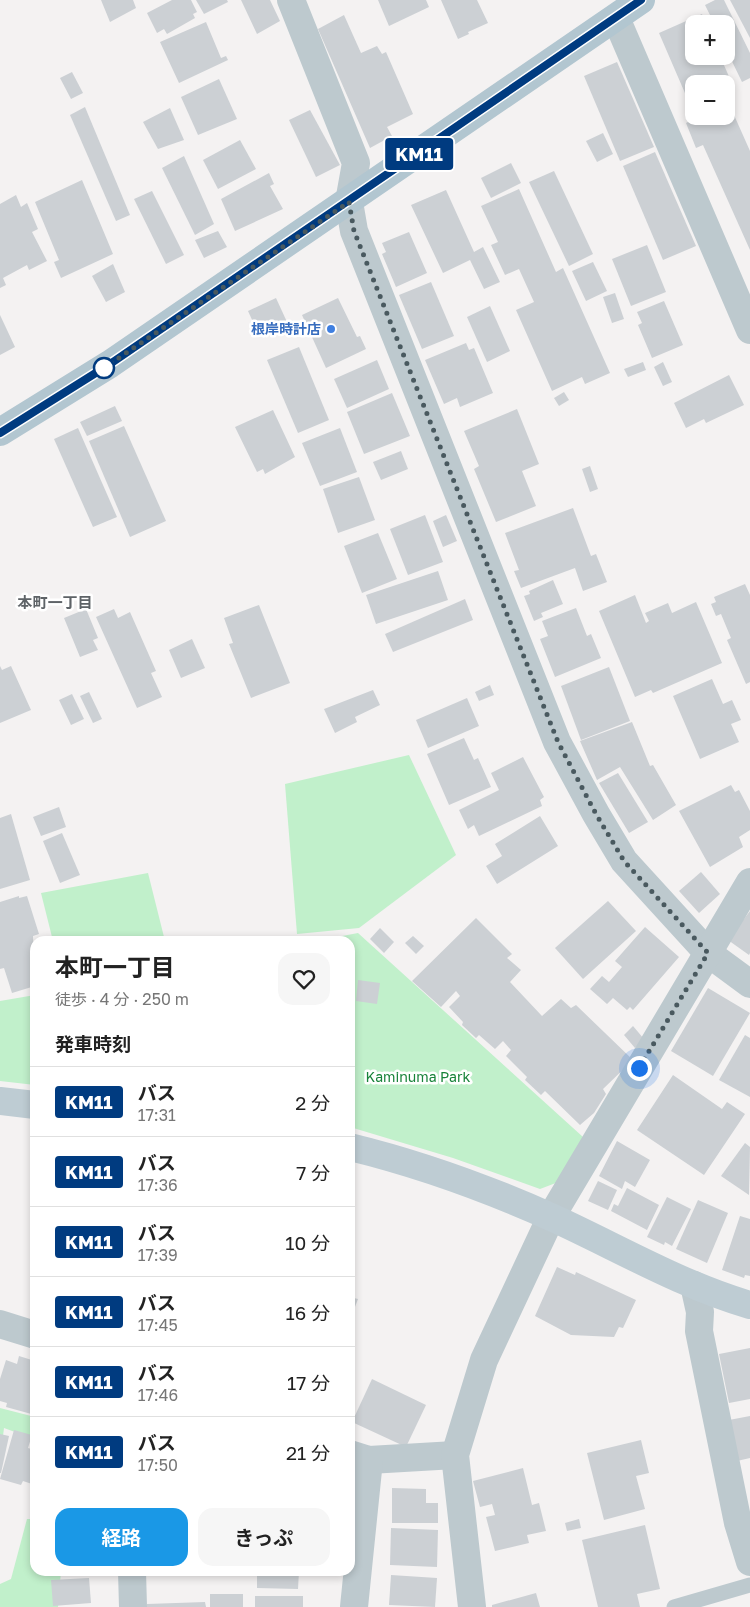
<!DOCTYPE html>
<html lang="ja">
<head>
<meta charset="utf-8">
<style>
	:root { --surface:#fff; --page:#f6f6f6; --text:#222; --muted:#767676; --line:#e0e0e0; --accent:#1a98e6 }
	body { margin:0; font-family:"Golos Text","Noto Sans JP",sans-serif; background:var(--page); color:var(--text); height:100vh; display:flex; flex-direction:column; font-size:19px; white-space:nowrap }
	* { box-sizing:border-box; margin:0 }
	p { font-size:16px; color:var(--muted) }
	.icon { flex:none; width:28px; height:28px; fill:none; stroke:currentColor; stroke-width:2; stroke-linecap:round; stroke-linejoin:round }
	.map { position:relative; flex:1; overflow:hidden }
	.panel { position:absolute; left:30px; top:936px; width:325px; height:640px; display:flex; flex-direction:column; background:var(--surface); border-radius:15px; box-shadow:0 2px 8px #0003 }
	.panel>* { flex:none }
	.badge { padding:0 10px; border-radius:4px; font-size:18px; line-height:32px }
	.tools { position:absolute; left:685px; top:15px; display:grid; gap:10px }
	.tools a { display:grid; place-items:center; width:50px; height:50px; border-radius:10px; background:var(--surface); box-shadow:0 2px 8px #0003; font-size:25px }
	.you { position:absolute; width:25px; height:25px; margin:-12px; border:4px solid #fff; border-radius:50%; background:#1a73e8; box-shadow:0 0 0 8px #1a73e833 }
	.map>.badge { position:absolute; translate:-50% -50%; box-shadow:0 0 0 2px #fff }
	h2 { padding:0 25px; font-size:19px; line-height:45px }
	.round { display:grid; place-items:center; flex:none; width:52px; height:52px; border-radius:15px; background:var(--page) }
	.head { display:flex; align-items:center; justify-content:space-between; height:85px; padding:0 25px }
	h1 { font-size:24px; font-weight:700; line-height:38px }
	.primary-button { display:flex; gap:10px; margin-top:auto; padding:10px 25px }
	.primary-button a { flex:1; height:58px; border-radius:15px; background:var(--accent); color:#fff; font-size:20px; font-weight:700; line-height:58px; text-align:center }
	.primary-button a+a { background:var(--page); color:var(--text) }
	ul { padding:0; list-style:none }
	li { display:flex; align-items:center; gap:15px; height:70px; padding:0 25px; border-top:1px solid var(--line) }
	li div { flex:1 }
	li b { display:block; font-size:19px }
	li em { font-style:normal }
	li .badge { min-width:55px; font-weight:700; text-align:center }
	.map>svg:first-child { display:block }
	.green { fill:#c1f0cb }
	.building { fill:#ccd0d4 }
	.lines { fill:none; stroke-linecap:round; stroke-linejoin:round }
	.lane { stroke:#bdc9ce; stroke-width:15 }
	.street { stroke:#bdc9ce; stroke-width:28 }
	.secondary { stroke:#beccd3; stroke-width:28 }
	.primary { stroke:#b2c6d0; stroke-width:28 }
	.line-casing { stroke:#fff; stroke-width:11 }
	.line { stroke:#003b80; stroke-width:8 }
	.walk { stroke:#49595f; stroke-width:5; stroke-dasharray:0 9 }
	.shop-dot { fill:#3f7fe0; stroke:#fff; stroke-width:2 }
	.stop-dot { fill:#fff; stroke:#003b80; stroke-width:2.5 }
	.labels { text-anchor:middle; stroke-width:5; stroke-linejoin:round; paint-order:stroke }
	.shop-label { font-size:14px; font-weight:bold; fill:#366cbe; stroke:#fff; text-anchor:end }
	.park-label { font-size:14px; fill:#18833a; stroke:#fff }
	.neighbourhood-label { font-size:15px; font-weight:bold; fill:#5e6367; stroke:#fff }
</style>
</head>
<body>
<div class="map">
<svg width="750" height="1607" viewBox="0 0 750 1607">
	<rect width="100%" height="100%" fill="#f4f2f2"/>
	<!-- green -->
	<g class="green">
		<polygon points="409,755 456,855 359,928 297,934 285,784"/>
		<polygon points="148,873 165,941 53,941 41,893"/>
		<polygon points="358,933 583,1137 561,1181 540,1189 453,1158 350,1127 350,941 316,941"/>
		<polygon points="35,995 35,1085 0,1081 0,1001"/>
		<polygon points="0,1408 35,1417 34,1439 4,1428 0,1460"/>
		<polygon points="27,1519 35,1519 35,1571 61,1571 58,1607 0,1607 0,1584 11,1579"/>
	</g>
	<!-- building -->
	<g class="building">
		<polygon points="101,0 133,0 136,8 110,22"/>
		<polygon points="172,0 191,0 197,12 193,14 195,18 167,34 164,29 157,33 147,13"/>
		<polygon points="196,0 227,0 228,2 204,14"/>
		<polygon points="241,0 270,0 280,21 257,34"/>
		<polygon points="378,0 426,0 429,7 389,26"/>
		<polygon points="441,0 477,0 488,23 468,32 469,34 458,39"/>
		<polygon points="715,0 724,0 750,53 750,78 742,82 726,49 726,24 710,24 707,19 711,17 705,5"/>
		<polygon points="730,0 750,0 750,38"/>
		<polygon points="702,14 706,24 694,24 694,56 720,56 734,88 726,92 726,84 694,84 694,114 659,33"/>
		<polygon points="344,15 361,53 377,46 382,54 386,52 413,114 387,127 392,136 370,148 318,29"/>
		<polygon points="206,22 221,58 226,56 228,60 179,83 160,42"/>
		<polygon points="617,62 654,147 620,161 584,76"/>
		<polygon points="72,72 83,93 71,99 60,78"/>
		<polygon points="219,79 237,119 198,135 181,97"/>
		<polygon points="726,97 750,151 750,250 703,145 696,148 686,123 696,118 695,116 726,116"/>
		<polygon points="85,107 130,215 116,221 70,115"/>
		<polygon points="170,108 184,140 158,149 143,122"/>
		<polygon points="310,110 340,165 316,177 289,120"/>
		<polygon points="603,133 613,154 597,162 586,141"/>
		<polygon points="240,140 256,169 218,189 203,160"/>
		<polygon points="655,152 696,246 663,260 623,166"/>
		<polygon points="184,156 214,224 195,235 162,168"/>
		<polygon points="511,163 521,183 491,198 481,178"/>
		<polygon points="554,171 593,254 569,266 529,182"/>
		<polygon points="269,173 274,184 270,186 283,209 235,231 221,199"/>
		<polygon points="82,180 113,254 61,278 54,262 59,260 35,202"/>
		<polygon points="519,189 556,272 563,268 610,373 585,384 582,377 552,391 516,310 534,302 519,269 505,275 491,245 498,242 481,206"/>
		<polygon points="446,190 474,252 483,247 500,282 484,289 470,260 443,273 411,205"/>
		<polygon points="152,191 184,255 166,264 134,199"/>
		<polygon points="16,195 21,207 27,203 38,229 32,232 47,261 29,270 27,265 3,278 6,285 0,288 0,204"/>
		<polygon points="218,231 227,247 204,258 195,240"/>
		<polygon points="409,232 427,273 396,287 382,254 386,252 382,243"/>
		<polygon points="647,245 666,292 631,306 612,259"/>
		<polygon points="593,262 607,291 586,301 572,271"/>
		<polygon points="113,264 125,292 106,302 92,276"/>
		<polygon points="431,282 454,336 422,349 399,295"/>
		<polygon points="615,293 624,319 612,323 603,297"/>
		<polygon points="276,298 287,322 259,335 248,311"/>
		<polygon points="338,298 357,337 360,336 366,349 326,368 302,315"/>
		<polygon points="664,301 683,345 652,358 638,325 642,323 637,312"/>
		<polygon points="490,306 510,351 487,362 467,317"/>
		<polygon points="0,315 15,347 0,355"/>
		<polygon points="466,343 469,350 474,348 493,393 460,407 457,398 444,404 425,360"/>
		<polygon points="299,347 329,420 298,433 267,360"/>
		<polygon points="377,360 389,389 347,408 334,379"/>
		<polygon points="643,362 646,370 628,377 624,369"/>
		<polygon points="663,362 672,382 663,386 654,367"/>
		<polygon points="729,375 744,405 706,423 704,419 686,428 674,403"/>
		<polygon points="564,392 569,400 559,406 554,398"/>
		<polygon points="392,393 410,436 364,454 347,412"/>
		<polygon points="115,406 122,421 87,436 80,422"/>
		<polygon points="517,409 539,464 522,471 536,506 496,522 474,469 479,466 464,431"/>
		<polygon points="273,410 295,457 265,474 263,469 257,472 235,427"/>
		<polygon points="124,426 166,521 130,537 89,441"/>
		<polygon points="78,428 117,517 93,527 54,439"/>
		<polygon points="340,428 357,472 320,486 302,443"/>
		<polygon points="401,451 408,469 381,480 373,462"/>
		<polygon points="590,466 598,489 590,492 582,469"/>
		<polygon points="359,477 375,520 338,533 323,489"/>
		<polygon points="573,508 591,556 596,554 607,582 583,591 575,568 521,588 514,571 519,570 505,533"/>
		<polygon points="425,515 443,562 408,575 390,529"/>
		<polygon points="446,515 457,541 443,547 433,521"/>
		<polygon points="378,533 397,579 362,593 344,546"/>
		<polygon points="438,571 448,600 376,624 366,595"/>
		<polygon points="553,580 563,604 541,613 543,617 534,621 524,596 530,594 529,591"/>
		<polygon points="745,584 750,595 750,682 746,684 727,640 731,638 721,614 716,616 711,604 716,602 714,597"/>
		<polygon points="635,595 646,623 649,621 645,613 668,603 672,613 696,602 722,663 653,693 651,690 635,697 599,611"/>
		<polygon points="465,599 473,620 393,652 385,634"/>
		<polygon points="259,605 290,683 251,698 229,644 233,643 224,618"/>
		<polygon points="576,608 587,636 591,634 601,658 555,677 540,639 548,636 542,621"/>
		<polygon points="86,609 98,638 93,640 98,650 80,657 64,618"/>
		<polygon points="114,609 118,618 130,612 156,671 151,673 162,697 137,708 96,617"/>
		<polygon points="192,639 205,668 181,678 169,650"/>
		<polygon points="0,666 2,670 11,666 31,710 0,723"/>
		<polygon points="609,667 630,721 581,740 561,686"/>
		<polygon points="712,679 723,704 732,700 741,720 731,724 739,742 700,759 673,696"/>
		<polygon points="490,685 494,695 479,701 475,692"/>
		<polygon points="373,690 380,705 355,717 357,722 335,733 324,709"/>
		<polygon points="89,692 102,719 93,723 80,696"/>
		<polygon points="72,694 84,719 71,725 59,700"/>
		<polygon points="467,698 479,726 428,748 416,720"/>
		<polygon points="632,722 650,766 653,765 676,805 653,820 620,767 597,780 580,741"/>
		<polygon points="464,738 474,760 478,758 491,787 449,805 427,754"/>
		<polygon points="523,757 544,797 540,800 542,806 479,836 474,825 468,829 459,810 499,790 491,773"/>
		<polygon points="618,773 648,822 629,833 599,783"/>
		<polygon points="731,785 735,792 739,790 750,811 750,830 739,837 743,847 710,867 679,811"/>
		<polygon points="59,807 66,827 41,836 33,817"/>
		<polygon points="11,814 30,880 0,889 0,818"/>
		<polygon points="540,816 558,846 497,884 486,866 502,856 495,844"/>
		<polygon points="62,833 80,875 60,883 43,841"/>
		<polygon points="701,872 720,894 699,913 679,891"/>
		<polygon points="19,896 19,898 27,896 39,934 33,936 35,986 12,993 4,968 0,969 0,902"/>
		<polygon points="608,901 636,931 583,979 555,948"/>
		<polygon points="750,911 750,953 749,955 728,940"/>
		<polygon points="476,918 512,954 507,958 521,970 510,982 542,1016 561,999 571,1008 576,1005 633,1060 603,1089 606,1094 594,1113 580,1125 545,1091 541,1095 525,1080 527,1077 506,1056 511,1050 503,1041 495,1049 479,1035 476,1038 462,1025 463,1022 449,1007 460,996 456,991 441,1007 412,981"/>
		<polygon points="645,927 679,957 633,1010 630,1007 627,1010 613,998 607,1004 590,989 602,976 609,982 622,967 615,961"/>
		<polygon points="380,928 394,942 384,953 370,939"/>
		<polygon points="413,936 424,946 416,954 405,943"/>
		<polygon points="358,980 380,983 377,1004 356,1001"/>
		<polygon points="708,988 750,1013 713,1076 671,1051"/>
		<polygon points="633,1026 644,1039 635,1048 624,1035"/>
		<polygon points="745,1035 750,1038 750,1097 719,1080"/>
		<polygon points="673,1075 722,1109 727,1102 745,1114 704,1175 637,1130"/>
		<polygon points="617,1141 650,1160 635,1187 625,1181 622,1189 599,1176"/>
		<polygon points="745,1143 750,1147 749,1195 721,1176"/>
		<polygon points="598,1181 617,1190 608,1210 588,1201"/>
		<polygon points="627,1188 659,1205 647,1230 611,1211 614,1204 618,1206"/>
		<polygon points="667,1197 691,1209 672,1246 665,1242 664,1245 647,1237"/>
		<polygon points="698,1200 728,1213 707,1263 676,1249"/>
		<polygon points="740,1216 750,1219 750,1276 745,1275 744,1278 722,1270"/>
		<polygon points="557,1267 575,1275 576,1272 636,1300 623,1328 619,1327 614,1337 571,1335 535,1316"/>
		<polygon points="350,1297 358,1299 350,1320"/>
		<polygon points="750,1348 750,1399 729,1403 719,1354"/>
		<polygon points="19,1356 35,1361 35,1415 6,1407 7,1403 0,1401 0,1379 6,1360 17,1364"/>
		<polygon points="372,1379 426,1405 406,1447 352,1422"/>
		<polygon points="750,1416 750,1458 737,1461 729,1420"/>
		<polygon points="14,1430 32,1435 28,1448 35,1450 35,1485 23,1481 21,1485 0,1479"/>
		<polygon points="0,1434 9,1436 1,1473 0,1473"/>
		<polygon points="641,1440 649,1473 636,1476 645,1509 604,1520 587,1453"/>
		<polygon points="523,1468 532,1505 539,1503 546,1531 527,1535 529,1543 495,1551 486,1517 495,1515 492,1504 480,1507 473,1481"/>
		<polygon points="392,1488 426,1489 426,1503 438,1503 438,1523 392,1523"/>
		<polygon points="579,1519 581,1528 567,1531 565,1523"/>
		<polygon points="645,1525 660,1589 637,1594 640,1607 598,1607 582,1540"/>
		<polygon points="391,1528 438,1530 437,1567 390,1565"/>
		<polygon points="42,1571 69,1571 69,1573 42,1575"/>
		<polygon points="257,1571 299,1571 298,1589 257,1588"/>
		<polygon points="391,1575 437,1578 435,1607 389,1605"/>
		<polygon points="89,1578 91,1603 53,1606 51,1580"/>
		<polygon points="536,1593 540,1607 492,1607 492,1605"/>
		<rect x="210" y="1594" width="33" height="13"/>
		<rect x="255" y="1596" width="48" height="11"/>
		<polygon points="205,1602 206,1607 147,1607 147,1604"/>
	</g>
	<g class="lines">
		<!-- lane -->
		<polyline class="lane" points="674,1607 750,1585"/>
		<!-- street -->
		<g class="street">
			<polyline points="291,0 356,163 349,202 354,231 557,742 596,814 624,861 708,953 750,984"/>
			<polyline points="616,18 750,330"/>
			<polyline points="694,1285 700,1312 699,1331 738,1523 750,1562"/>
			<polyline points="0,1324 35,1335"/>
			<polyline points="350,1454 369,1460 455,1455"/>
			<polyline points="132,1571 133,1607"/>
			<polyline points="354,1607 369,1460"/>
			<polyline points="472,1607 455,1455 484,1360 551,1217 750,882"/>
		</g>
		<!-- secondary -->
		<g class="secondary">
			<polyline points="0,1101 35,1105"/>
			<path d="M 350,1147 C 420,1164 486,1188 551,1217 C 617,1247 681,1285 750,1305"/>
		</g>
		<!-- primary -->
		<polyline class="primary" points="0,432 110,364 641,0"/>
	</g>
	<g class="lines">
		<!-- line casing -->
		<g class="line-casing">
			<polyline id="line" points="0,433 110,364 641,0"/>
		</g>
		<!-- line -->
		<use href="#line" class="line"/>
		<!-- walk -->
		<polyline class="walk" points="104,368 349,202 354,231 558,742 596,814 624,861 708,953 639,1068"/>
	</g>
	<!-- markers -->
	<circle class="shop-dot" cx="331" cy="329" r="5"/>
	<circle class="stop-dot" cx="104" cy="368" r="10"/>
	<g class="labels">
		<!-- shop labels -->
		<g class="shop-label">
			<text x="321" y="334">根岸時計店</text>
		</g>
		<!-- park labels -->
		<g class="park-label">
			<text x="418" y="1082">Kaminuma Park</text>
		</g>
		<!-- neighbourhood labels -->
		<g class="neighbourhood-label">
			<text x="55" y="608">本町一丁目</text>
		</g>
	</g>
</svg>
<div class="tools">
<a>+</a>
<a>−</a>
</div>
<div class="you" style="left:639px;top:1068px"></div>
<b class="badge" style="left:419px;top:154px;background:#003b80;color:#fff">KM11</b>
<section class="panel">
<div class="head"><div><h1>本町一丁目</h1><p>徒歩 · 4 分 · 250 m</p></div><a class="round"><svg class="icon" aria-label="heart" viewBox="0 0 24 24"><path d="M12 20l-8-8c-3-5 5-10 8-4 3-6 11-1 8 4z"/></svg></a></div>
<h2>発車時刻</h2>
<ul>
<li><span class="badge" style="background:#003b80;color:#fff">KM11</span><div><b>バス</b><p>17:31</p></div><em>2 分</em></li>
<li><span class="badge" style="background:#003b80;color:#fff">KM11</span><div><b>バス</b><p>17:36</p></div><em>7 分</em></li>
<li><span class="badge" style="background:#003b80;color:#fff">KM11</span><div><b>バス</b><p>17:39</p></div><em>10 分</em></li>
<li><span class="badge" style="background:#003b80;color:#fff">KM11</span><div><b>バス</b><p>17:45</p></div><em>16 分</em></li>
<li><span class="badge" style="background:#003b80;color:#fff">KM11</span><div><b>バス</b><p>17:46</p></div><em>17 分</em></li>
<li><span class="badge" style="background:#003b80;color:#fff">KM11</span><div><b>バス</b><p>17:50</p></div><em>21 分</em></li>
</ul>
<div class="primary-button"><a>経路</a><a>きっぷ</a></div>
</section>
</div>
</body>
</html>
